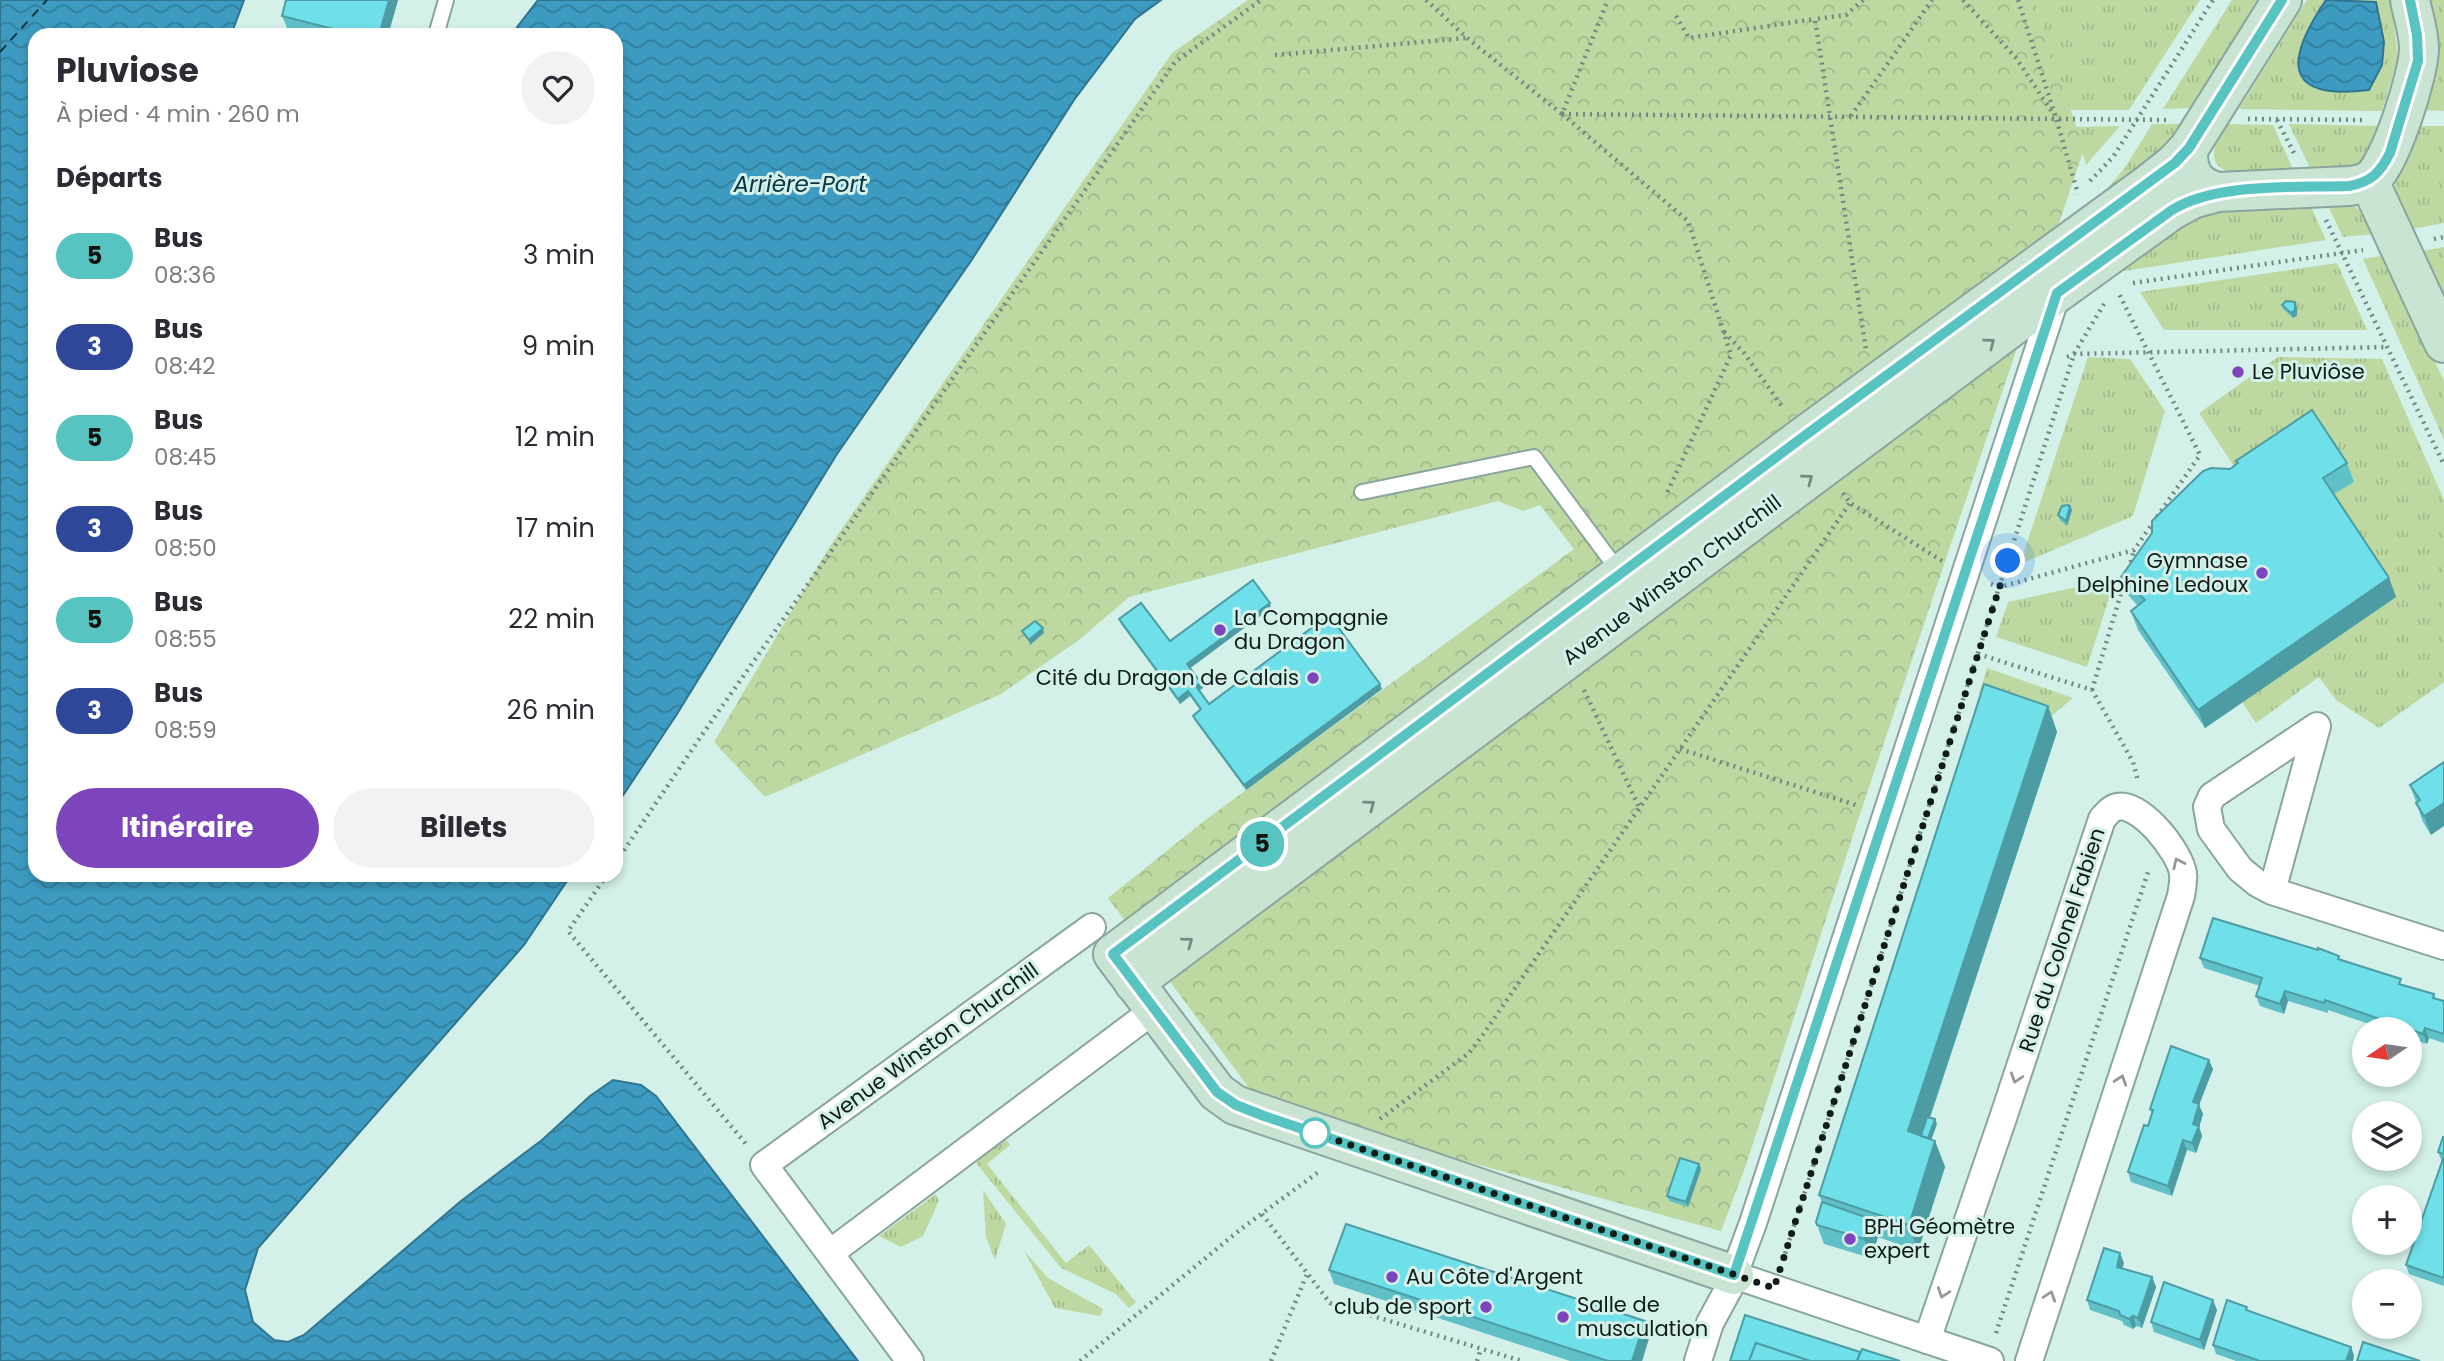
<!DOCTYPE html>
<html lang="fr">
<head>
<meta charset="utf-8">
<style>
	:root { --surface:#fff; --page:#f2f2f3; --text:#2b2b33; --muted:#7c7c81; --accent:#7c45bc }
	body { margin:0; font-family:Poppins,sans-serif; background:var(--page); color:var(--text); height:100vh; display:flex; flex-direction:column; font-size:26px; white-space:nowrap }
	* { box-sizing:border-box; margin:0 }
	p { font-size:23px; color:var(--muted) }
	.icon { flex:none; width:38px; height:38px; fill:none; stroke:currentColor; stroke-width:2; stroke-linecap:round; stroke-linejoin:round }
	.map { position:relative; flex:1; overflow:hidden }
	.sheet { position:absolute; left:28px; top:28px; width:595px; height:854px; display:flex; flex-direction:column; background:var(--surface); border-radius:21px; box-shadow:0 4px 10px #0003 }
	.sheet>* { flex:none }
	.badge { padding:0 14px; border-radius:23px; font-size:24px; line-height:46px }
	.needle { width:46px; rotate:257deg }
	.controls { position:absolute; left:2352px; top:1017px; display:grid; gap:14px }
	.controls a { display:grid; place-items:center; width:70px; height:70px; border-radius:50%; background:var(--surface); box-shadow:0 4px 10px #0003; font-size:35px }
	.you { position:absolute; width:35px; height:35px; margin:-18px; border:5px solid #fff; border-radius:50%; background:#1a73e8; box-shadow:0 0 0 10px #1a73e833 }
	.map>.badge { position:absolute; translate:-50% -50%; box-shadow:0 0 0 4px #fff }
	h2 { padding:0 28px; font-size:26px; line-height:63px }
	.round { display:grid; place-items:center; flex:none; width:74px; height:74px; border-radius:37px; background:var(--page) }
	.head { display:flex; align-items:center; justify-content:space-between; height:119px; padding:0 28px }
	h1 { font-size:33px; font-weight:700; line-height:52px }
	.button { display:flex; gap:14px; margin-top:auto; padding:14px 28px }
	.button a { flex:1; height:80px; border-radius:42px; background:var(--accent); color:#fff; font-size:28px; font-weight:700; line-height:80px; text-align:center }
	.button a+a { background:var(--page); color:var(--text) }
	ul { padding:0; list-style:none }
	li { display:flex; align-items:center; gap:21px; height:91px; padding:0 28px }
	li div { flex:1 }
	li b { display:block; font-size:26px }
	li em { font-style:normal }
	li .badge { min-width:77px; font-weight:700; text-align:center }
	.map>svg:first-child { display:block }
	.grass { fill:url(#grass-tufts) }
	.park { fill:url(#park-crowns) }
	.water { fill:url(#water-waves); stroke:#30758f; stroke-width:2 }
	.lines { fill:none; stroke-linecap:round; stroke-linejoin:round }
	.ferry { stroke:#093444; stroke-width:2; stroke-dasharray:9 7; stroke-linecap:butt }
	.lane-casing { stroke:#8aa49e; stroke-width:18 }
	.street-casing { stroke:#8aa49e; stroke-width:30 }
	.secondary-casing { stroke:#8aa49e; stroke-width:42 }
	.path { stroke:#738782; stroke-width:4.5; stroke-dasharray:2 5; stroke-linecap:butt }
	.lane { stroke:#fff; stroke-width:14 }
	.street { stroke:#fff; stroke-width:26 }
	.secondary { stroke:#c9e4d3; stroke-width:38 }
	.wall { fill:#5fc0c8 }
	.shaded-wall { fill:#4e9ca3 }
	.building { fill:#6fdfe9; stroke:#4e9ca3; stroke-width:2 }
	.oneway { stroke:#768a7f }
	.oneway2 { stroke:#949998 }
	.line-casing { stroke:#fff; stroke-width:16 }
	.line { stroke:#57c4c1; stroke-width:10 }
	.walk { stroke:#111c19; stroke-width:7; stroke-dasharray:0 12.6 }
	.poi-dot { fill:#7c45bc; stroke:#d3f0e9; stroke-width:2.5 }
	.stop-dot { fill:#fff; stroke:#57c4c1; stroke-width:3.5 }
	.labels { text-anchor:middle; stroke-width:6; stroke-linejoin:round; paint-order:stroke }
	.poi-label { font-size:21px; fill:#111c19; stroke:#d3f0e9; text-anchor:start }
	.street-label { font-size:21px; fill:#111c19; stroke:#d3f0e9 }
	.water-label { font-size:23px; font-style:italic; fill:#093444; stroke:#d3f0e9 }
</style>
</head>
<body>
<div class="map">
<svg width="2444" height="1361" viewBox="0 0 2444 1361">
	<defs>
		<pattern id="grass-tufts" width="24" height="20" patternUnits="userSpaceOnUse" patternTransform="scale(1.75)"><rect width="24" height="20" fill="#bdd9a1"/><path d="M3 7l-1-3M5 7V3M7 7l1-3M15 17l-1-3M17 17v-4M19 17l1-3" fill="none" stroke="#a1ba8a"/></pattern>
		<pattern id="park-crowns" width="20" height="18" patternUnits="userSpaceOnUse" patternTransform="scale(1.75)"><rect width="20" height="18" fill="#bdd9a1"/><path d="M2 6a3 3 0 1 1 6 0M12 15a3 3 0 1 1 6 0" fill="none" stroke="#a1ba8a"/></pattern>
		<pattern id="water-waves" width="16" height="10" patternUnits="userSpaceOnUse" patternTransform="scale(1.75)"><rect width="16" height="10" fill="#3d9bc1"/><path d="M0 5q4-4 8 0t8 0" fill="none" stroke="#327e9c"/></pattern>
	</defs>
	<rect width="100%" height="100%" fill="#d3f0e9"/>
	<!-- grass -->
	<g class="grass">
		<polygon points="2034,0 2200,0 2129,110 2069,110"/>
		<polygon points="2232,0 2263,0 2195,108 2163,109"/>
		<polygon points="2307,0 2391,0 2398,57 2382,111 2239,109"/>
		<polygon points="2426,0 2444,0 2444,111 2419,110"/>
		<polygon points="2152,124 2186,124 2176,139 2099,199 2126,166"/>
		<path d="M 2227,124 L 2273,125 L 2293,169 L 2227,171 C 2203,162 2217,140 2227,124 Z"/>
		<polygon points="2289,124 2378,126 2362,162 2354,166 2310,168"/>
		<polygon points="2120,126 2086,165 2075,127"/>
		<polygon points="2412,126 2444,126 2444,223 2412,229 2395,191 2395,174"/>
		<polygon points="2308,200 2326,240 2124,271 2118,261 2176,217"/>
		<path d="M 2325,200 C 2356,200 2360,208 2374,234 L 2343,237 Z"/>
		<polygon points="2444,247 2444,297 2422,251"/>
		<polygon points="2386,255 2444,381 2444,440 2363,259"/>
		<polygon points="2337,263 2367,330 2164,330 2140,292"/>
		<polygon points="2088,357 2130,359 2165,411 2133,516 2020,564"/>
		<polygon points="2278,357 2382,359 2444,500 2444,682 2379,728 2336,700 2319,677 2256,723 2242,702 2396,596 2243,480 2199,413"/>
		<polygon points="2113,579 2113,586 2087,667 1996,637 2008,602"/>
		<polygon points="1987,668 2073,698 2049,718 1979,693"/>
		<polygon points="1004,1137 1010,1145 987,1164 1066,1263 1089,1245 1136,1302 1129,1308 1116,1294 1061,1268 973,1159"/>
		<polygon points="983,1190 1006,1224 995,1260 986,1237"/>
		<polygon points="936,1194 939,1201 923,1236 901,1247 879,1236"/>
		<polygon points="1024,1251 1048,1278 1103,1309 1100,1316 1055,1308"/>
	</g>
	<!-- park -->
	<polygon class="park" points="1248,0 2034,0 2084,149 1860,814 1746,1165 1721,1231 1362,1133 1252,1092 1108,898 1208,818 1574,549 1540,505 1523,511 1498,501 1129,597 1079,640 1001,694 765,797 714,742 830,546 1172,53"/>
	<!-- water -->
	<g class="water">
		<polygon points="0,0 244,0 231,35 35,35 35,875 571,875 524,945 258,1248 245,1290 253,1322 274,1340 288,1342 304,1335 461,1201 542,1140 590,1096 613,1080 641,1085 656,1096 858,1361 0,1361"/>
		<polygon points="538,0 1161,0 1135,19 1074,100 971,261 837,454 677,714 616,806 616,35 511,35"/>
		<path d="M 2326,0 L 2376,2 L 2384,42 L 2382,65 L 2369,90 C 2281,101 2286,59 2326,0 Z"/>
	</g>
	<g class="lines">
		<!-- ferry -->
		<polyline class="ferry" points="0,52 47,0"/>
		<!-- lane casing -->
		<g class="lane-casing">
			<g id="lane">
				<polyline points="436,35 446,0"/>
				<polyline points="1362,492 1534,457 1620,573"/>
			</g>
		</g>
		<!-- street casing -->
		<g class="street-casing">
			<g id="street">
				<polyline points="2272,891 2317,726 2212,796 2207,807 2211,829 2240,869 2257,883 2272,891 2444,946"/>
				<polyline points="830,1253 1154,1010"/>
				<polyline points="1734,1275 1990,1361"/>
				<path d="M 1927,1340 L 2004,1115 L 2102,819 C 2105,816 2110,809 2114,808 C 2138,797 2181,853 2183,874 C 2184,880 2182,889 2181,896 L 2029,1361"/>
				<polyline points="910,1361 764,1165 1092,927"/>
				<polyline points="1698,1361 1710,1323 1729,1288 1753,1223 2057,293"/>
			</g>
		</g>
		<!-- secondary casing -->
		<g class="secondary-casing">
			<g id="secondary">
				<path d="M 2282,0 L 2189,148 C 2185,171 2196,187 2218,192 L 2349,186 C 2356,185 2364,184 2370,180 C 2390,167 2419,73 2419,49 C 2419,32 2413,16 2410,0"/>
				<polyline points="2369,181 2444,343"/>
				<polyline points="1134,983 2057,293 2172,210 2192,199 2218,192"/>
				<polyline points="1734,1275 1235,1105 1217,1092 1113,954 1803,437 2150,183 2175,163 2189,148"/>
			</g>
		</g>
		<!-- path -->
		<g class="path">
			<polyline points="1426,0 1467,38 1562,114 1608,0"/>
			<polyline points="1863,0 1846,15 1815,19 1866,350"/>
			<polyline points="1963,0 2016,58 2052,112"/>
			<polyline points="2018,0 2056,118 2078,194"/>
			<polyline points="1676,16 1689,38 1815,19"/>
			<polyline points="1275,55 1466,38"/>
			<polyline points="1562,114 2166,120"/>
			<polyline points="1562,114 1688,221 1731,355 1666,495"/>
			<polyline points="1851,116 1932,0"/>
			<polyline points="2248,119 2366,120"/>
			<polyline points="2277,120 2295,155"/>
			<polyline points="2090,181 2113,157 2213,0"/>
			<polyline points="2326,220 2444,465"/>
			<polyline points="2434,239 2444,237"/>
			<polyline points="2133,283 2363,250"/>
			<polyline points="1724,332 1744,353 1784,409"/>
			<polyline points="2067,357 2074,354 2387,347"/>
			<polyline points="1843,493 1850,503 1942,561"/>
			<polyline points="2129,569 2134,550"/>
			<polyline points="1991,584 2000,587 2134,550 2200,455 2118,292"/>
			<polyline points="1978,654 2092,690 2133,762 2138,781"/>
			<polyline points="1584,690 1639,807"/>
			<polyline points="2092,690 2125,580"/>
			<polyline points="1680,749 1859,806"/>
			<polyline points="616,862 704,732 1175,62 1261,0"/>
			<polyline points="607,875 568,931 746,1144"/>
			<polyline points="1380,1119 1469,1053 1482,1036 1850,503"/>
			<polyline points="1262,1214 1330,1303 1522,1361"/>
			<polyline points="1783,1260 2074,354 2104,304"/>
			<polyline points="1996,1333 2149,869"/>
			<polyline points="1080,1361 1241,1229 1321,1170"/>
			<polyline points="1271,1361 1307,1274"/>
			<polyline points="1477,1361 1481,1348"/>
		</g>
		<!-- lane -->
		<use href="#lane" class="lane"/>
		<!-- street -->
		<use href="#street" class="street"/>
		<!-- secondary -->
		<use href="#secondary" class="secondary"/>
	</g>
	<!-- wall -->
	<g class="wall">
		<polygon points="398,0 388,35 307,35 288,30 282,16"/>
		<polygon points="2282,305 2297,307 2297,315 2293,318 2284,310"/>
		<polygon points="2236,461 2347,463 2354,482 2334,494 2389,578 2396,597 2205,728 2138,630 2131,611 2138,606 2128,595 2121,577 2230,469 2237,464"/>
		<polygon points="2070,506 2072,510 2067,526 2060,520 2058,515"/>
		<polygon points="1271,608 1190,668 1201,683 1203,688 1199,690 1209,704 1382,689 1246,790 1195,721 1193,716 1200,710 1190,696 1180,704 1121,624 1119,619 1170,641"/>
		<polygon points="2048,706 2057,732 1930,1118 1937,1124 1931,1139 1935,1141 1945,1167 1918,1251 1878,1237 1871,1258 1824,1244 1816,1222 1822,1202 1819,1195"/>
		<polygon points="2444,762 2431,835 2423,822 2410,785"/>
		<polygon points="2200,958 2340,959 2403,985 2434,994 2436,999 2444,1001 2444,1043 2429,1038 2427,1044 2410,1038 2410,1029 2384,1029 2328,1010 2328,1013 2288,1001 2284,1014 2260,1006 2256,996 2260,986 2204,968"/>
		<polygon points="2213,1069 2199,1105 2203,1114 2199,1127 2202,1136 2196,1153 2187,1150 2172,1196 2131,1182 2128,1172 2148,1126 2152,1114 2150,1109"/>
		<polygon points="2444,1137 2444,1286 2409,1274 2406,1265 2442,1162 2438,1152"/>
		<polygon points="1699,1164 1701,1169 1688,1207 1669,1201 1667,1196"/>
		<polygon points="2124,1263 2122,1268 2152,1277 2156,1287 2142,1328 2136,1326 2133,1329 2124,1325 2122,1321 2090,1310 2087,1300"/>
		<polygon points="1329,1270 1645,1321 1650,1335 1642,1361 1570,1361 1334,1284"/>
		<polygon points="2217,1310 2204,1350 2154,1332 2151,1322"/>
		<polygon points="2248,1311 2351,1347 2354,1356 2353,1361 2236,1361 2216,1354 2213,1345"/>
	</g>
	<!-- shaded-wall -->
	<g class="shaded-wall">
		<polygon points="389,0 398,0 388,35 379,35"/>
		<polygon points="2295,302 2297,307 2297,315 2293,318 2291,313"/>
		<polygon points="2070,506 2072,510 2067,526 2066,521"/>
		<polygon points="2389,578 2396,597 2205,728 2198,710"/>
		<polygon points="1270,603 1271,608 1189,669 1187,664"/>
		<polygon points="1043,628 1044,633 1030,645 1029,640"/>
		<polygon points="1201,683 1203,688 1198,691 1196,686"/>
		<polygon points="1380,684 1382,689 1246,790 1244,785"/>
		<polygon points="1188,691 1190,696 1180,704 1178,699"/>
		<polygon points="2048,706 2057,732 1918,1153 1908,1131"/>
		<polygon points="2444,803 2444,826 2431,835 2424,816"/>
		<polygon points="2285,991 2288,1001 2284,1014 2280,1004"/>
		<polygon points="2425,1028 2429,1038 2427,1044 2423,1034"/>
		<polygon points="2209,1060 2213,1069 2199,1105 2203,1114 2199,1127 2202,1136 2196,1153 2192,1143 2193,1102"/>
		<polygon points="1935,1119 1937,1124 1924,1160 1922,1155"/>
		<polygon points="2183,1140 2187,1150 2172,1196 2168,1186"/>
		<polygon points="1935,1141 1945,1167 1918,1251 1909,1225"/>
		<polygon points="1699,1164 1701,1169 1688,1207 1686,1202"/>
		<polygon points="1871,1219 1878,1237 1871,1258 1864,1239"/>
		<polygon points="2120,1253 2124,1263 2120,1276 2117,1267"/>
		<polygon points="2152,1277 2156,1287 2142,1328 2138,1318"/>
		<polygon points="2213,1300 2217,1310 2204,1350 2200,1340"/>
		<polygon points="2133,1316 2136,1326 2133,1329 2129,1319"/>
		<polygon points="1645,1321 1650,1335 1642,1361 1632,1361"/>
		<polygon points="2351,1347 2354,1356 2353,1361 2346,1361"/>
	</g>
	<!-- building -->
	<g class="building">
		<polygon points="286,0 389,0 379,35 357,35 282,16"/>
		<polygon points="2286,301 2295,302 2295,310 2291,313 2282,305"/>
		<polygon points="2312,410 2347,463 2323,478 2389,578 2198,710 2131,611 2145,600 2121,577 2152,533 2152,521 2203,471 2211,468 2230,469 2238,463 2236,461"/>
		<polygon points="2068,505 2070,506 2066,521 2058,515 2062,506"/>
		<polygon points="1253,580 1270,603 1187,664 1201,683 1196,686 1209,704 1329,615 1380,684 1244,785 1193,716 1201,709 1188,691 1178,699 1119,619 1141,603 1170,641"/>
		<polygon points="1035,621 1043,628 1029,640 1022,631"/>
		<polygon points="1984,684 2048,706 1908,1131 1935,1141 1909,1225 1819,1195"/>
		<polygon points="2444,762 2444,803 2424,816 2416,803 2420,800 2410,785"/>
		<polygon points="2213,918 2318,950 2318,948 2339,956 2338,959 2401,979 2399,984 2434,994 2433,998 2444,1001 2444,1034 2425,1028 2423,1034 2325,1000 2324,1003 2285,991 2280,1004 2256,996 2262,978 2200,958"/>
		<polygon points="2171,1046 2209,1060 2193,1102 2199,1104 2193,1124 2199,1126 2192,1143 2183,1140 2168,1186 2128,1172 2144,1125 2148,1126 2153,1110 2150,1109"/>
		<polygon points="1927,1117 1935,1119 1928,1138 1921,1136"/>
		<polygon points="2443,1137 2444,1137 2444,1154 2438,1152"/>
		<polygon points="2444,1156 2444,1278 2406,1265"/>
		<polygon points="1680,1158 1699,1164 1686,1202 1667,1196"/>
		<polygon points="1822,1202 1871,1219 1864,1239 1817,1225 1816,1222"/>
		<polygon points="1346,1224 1645,1321 1632,1361 1608,1361 1329,1270"/>
		<polygon points="2104,1248 2120,1253 2117,1267 2152,1277 2138,1318 2133,1316 2129,1319 2120,1315 2119,1311 2087,1300"/>
		<polygon points="2164,1282 2213,1300 2200,1340 2151,1322"/>
		<polygon points="2227,1300 2247,1307 2246,1310 2351,1347 2346,1361 2260,1361 2213,1345"/>
		<polygon points="1745,1315 1860,1352 1857,1361 1810,1361 1756,1343 1749,1361 1730,1361"/>
		<polygon points="2363,1342 2420,1361 2357,1361"/>
		<polygon points="1756,1343 1810,1361 1749,1361"/>
		<polygon points="1862,1349 1900,1361 1857,1361"/>
	</g>
	<!-- one-way arrows -->
	<defs><path id="oneway-chevron" d="M-2-3.5L2.5 0L-2 3.5" fill="none" stroke-width="1.6" stroke-linecap="round" stroke-linejoin="round" transform="scale(1.75)"/></defs>
	<g class="oneway">
		<use href="#oneway-chevron" transform="translate(1990 343) rotate(-37)"/>
		<use href="#oneway-chevron" transform="translate(1808 479) rotate(-37)"/>
		<use href="#oneway-chevron" transform="translate(1370 805) rotate(-37)"/>
		<use href="#oneway-chevron" transform="translate(1188 942) rotate(-37)"/>
	</g>
	<g class="oneway2">
		<use href="#oneway-chevron" transform="translate(2178 863) rotate(-115)"/>
		<use href="#oneway-chevron" transform="translate(2016 1078) rotate(108)"/>
		<use href="#oneway-chevron" transform="translate(2121 1080) rotate(-72)"/>
		<use href="#oneway-chevron" transform="translate(1943 1293) rotate(109)"/>
		<use href="#oneway-chevron" transform="translate(2050 1296) rotate(-72)"/>
	</g>
	<g class="lines">
		<!-- line casing -->
		<g class="line-casing">
			<path id="line" d="M 2282,0 L 2189,148 L 2175,163 L 1803,437 L 1113,954 L 1217,1092 L 1236,1105 L 1264,1116 L 1734,1275 L 2057,293 L 2172,210 C 2217,182 2296,188 2349,186 C 2371,182 2380,173 2390,153 L 2418,61 L 2417,35 L 2410,0"/>
		</g>
		<!-- line -->
		<use href="#line" class="line"/>
		<!-- walk -->
		<polyline class="walk" points="1315,1133 1774,1288 2008,561"/>
	</g>
	<!-- markers -->
	<g class="poi-dot">
		<circle cx="2238" cy="372" r="7"/>
		<circle cx="2262" cy="573" r="7"/>
		<circle cx="1220" cy="630" r="7"/>
		<circle cx="1313" cy="678" r="7"/>
		<circle cx="1850" cy="1239" r="7"/>
		<circle cx="1392" cy="1277" r="7"/>
		<circle cx="1486" cy="1307" r="7"/>
		<circle cx="1563" cy="1317" r="7"/>
	</g>
	<circle class="stop-dot" cx="1315" cy="1133" r="14"/>
	<g class="labels">
		<!-- poi labels -->
		<g class="poi-label">
			<text x="2252" y="379">Le Pluviôse</text>
			<text x="2248" y="568" text-anchor="end">Gymnase<tspan x="2248" dy="24">Delphine Ledoux</tspan></text>
			<text x="1234" y="625">La Compagnie<tspan x="1234" dy="24">du Dragon</tspan></text>
			<text x="1299" y="685" text-anchor="end">Cité du Dragon de Calais</text>
			<text x="1864" y="1234">BPH Géomètre<tspan x="1864" dy="24">expert</tspan></text>
			<text x="1406" y="1284">Au Côte d'Argent</text>
			<text x="1577" y="1312">Salle de<tspan x="1577" dy="24">musculation</tspan></text>
			<text x="1472" y="1314" text-anchor="end">club de sport</text>
		</g>
		<!-- street labels -->
		<g class="street-label">
			<text transform="translate(1672 580) rotate(-37)" y="7">Avenue Winston Churchill</text>
			<text transform="translate(2062 940) rotate(-72)" y="7">Rue du Colonel Fabien</text>
			<text transform="translate(928 1046) rotate(-36)" y="7">Avenue Winston Churchill</text>
		</g>
		<!-- water labels -->
		<g class="water-label">
			<text x="800" y="192">Arrière-Port</text>
		</g>
	</g>
</svg>
<div class="controls">
<a><svg class="needle" viewBox="-14 -14 28 28"><path d="M0-13l5 13h-10z" fill="#e53935"/><path d="M0 13l5-13h-10z" fill="#7c7c81"/></svg></a>
<a><svg class="icon" aria-label="layers" viewBox="0 0 24 24"><path d="M12 4l9 5-9 5-9-5zM3 14l9 5 9-5"/></svg></a>
<a>+</a>
<a>−</a>
</div>
<div class="you" style="left:2008px;top:561px"></div>
<b class="badge" style="left:1262px;top:844px;background:#57c4c1;color:#111">5</b>
<section class="sheet">
<div class="head"><div><h1>Pluviose</h1><p>À pied · 4 min · 260 m</p></div><a class="round"><svg class="icon" aria-label="heart" viewBox="0 0 24 24"><path d="M12 20l-8-8c-3-5 5-10 8-4 3-6 11-1 8 4z"/></svg></a></div>
<h2>Départs</h2>
<ul>
<li><span class="badge" style="background:#57c4c1;color:#111">5</span><div><b>Bus</b><p>08:36</p></div><em>3 min</em></li>
<li><span class="badge" style="background:#2e4799;color:#fff">3</span><div><b>Bus</b><p>08:42</p></div><em>9 min</em></li>
<li><span class="badge" style="background:#57c4c1;color:#111">5</span><div><b>Bus</b><p>08:45</p></div><em>12 min</em></li>
<li><span class="badge" style="background:#2e4799;color:#fff">3</span><div><b>Bus</b><p>08:50</p></div><em>17 min</em></li>
<li><span class="badge" style="background:#57c4c1;color:#111">5</span><div><b>Bus</b><p>08:55</p></div><em>22 min</em></li>
<li><span class="badge" style="background:#2e4799;color:#fff">3</span><div><b>Bus</b><p>08:59</p></div><em>26 min</em></li>
</ul>
<div class="button"><a>Itinéraire</a><a>Billets</a></div>
</section>
</div>
</body>
</html>
